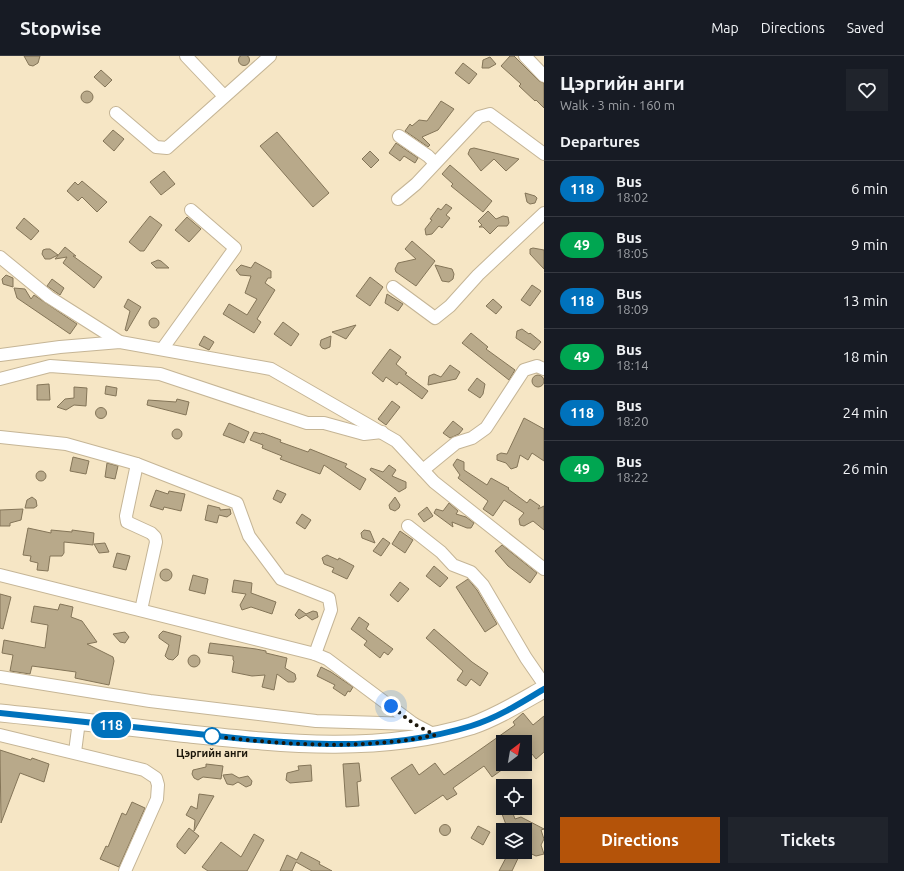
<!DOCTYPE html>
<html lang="en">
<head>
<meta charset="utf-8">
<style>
	:root { --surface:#171b24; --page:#20242c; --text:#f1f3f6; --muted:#9ea1a6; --line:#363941; --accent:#b45309 }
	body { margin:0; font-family:Ubuntu,sans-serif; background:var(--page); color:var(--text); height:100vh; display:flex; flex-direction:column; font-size:15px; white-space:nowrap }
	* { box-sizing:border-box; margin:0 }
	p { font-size:13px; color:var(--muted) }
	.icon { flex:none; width:22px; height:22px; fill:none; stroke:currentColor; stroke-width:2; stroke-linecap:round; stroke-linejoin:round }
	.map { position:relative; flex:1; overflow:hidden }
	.sheet { display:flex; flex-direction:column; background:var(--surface); width:360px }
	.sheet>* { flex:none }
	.badge { padding:0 8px; border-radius:13px; font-size:14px; line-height:26px }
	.needle { width:26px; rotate:31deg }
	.fabs { position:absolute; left:496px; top:679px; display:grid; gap:8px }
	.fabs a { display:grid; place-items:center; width:36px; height:36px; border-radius:0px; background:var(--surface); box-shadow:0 2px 10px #0003; font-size:20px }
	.you { position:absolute; width:20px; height:20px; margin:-10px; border:3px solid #fff; border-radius:50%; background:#1a73e8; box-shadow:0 0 0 6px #1a73e833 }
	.map>.badge { position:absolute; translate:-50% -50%; box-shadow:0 0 0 2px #fff }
	h2 { padding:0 16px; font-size:15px; line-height:36px }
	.round { display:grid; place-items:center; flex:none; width:42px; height:42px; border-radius:0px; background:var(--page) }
	.headline { display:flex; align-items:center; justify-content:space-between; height:68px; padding:0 16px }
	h1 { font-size:19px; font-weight:700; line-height:30px }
	.action { display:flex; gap:8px; margin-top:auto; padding:8px 16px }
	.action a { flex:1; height:46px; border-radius:0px; background:var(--accent); color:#fff; font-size:16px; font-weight:700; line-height:46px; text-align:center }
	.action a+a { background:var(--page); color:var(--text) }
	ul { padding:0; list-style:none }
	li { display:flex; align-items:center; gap:12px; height:56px; padding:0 16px; border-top:1px solid var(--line) }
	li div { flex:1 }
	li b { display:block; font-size:15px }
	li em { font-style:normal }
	li .badge { min-width:44px; font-weight:700; text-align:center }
	header { display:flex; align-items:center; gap:24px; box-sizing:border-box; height:56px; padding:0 20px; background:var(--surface); border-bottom:1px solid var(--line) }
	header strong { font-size:19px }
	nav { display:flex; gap:22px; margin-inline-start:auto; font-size:14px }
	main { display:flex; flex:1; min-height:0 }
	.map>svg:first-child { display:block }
	.building { fill:#b8a98a; stroke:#847558 }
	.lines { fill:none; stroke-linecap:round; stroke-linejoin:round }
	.minor-casing { stroke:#c5b596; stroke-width:14 }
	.secondary-casing { stroke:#c5b596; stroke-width:19 }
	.minor { stroke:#fff; stroke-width:12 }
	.secondary { stroke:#fff; stroke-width:17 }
	.line-casing { stroke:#fff; stroke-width:9 }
	.line { stroke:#0072bc; stroke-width:6 }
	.walk { stroke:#1c170b; stroke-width:4; stroke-dasharray:0 7.2 }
	.stop-dot { fill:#fff; stroke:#0072bc; stroke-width:2 }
	.labels { text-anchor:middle; stroke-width:4; stroke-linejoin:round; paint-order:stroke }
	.stop-label { font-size:11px; font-weight:bold; fill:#1c170b; stroke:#f6e6c5 }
</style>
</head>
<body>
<header>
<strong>Stopwise</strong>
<nav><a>Map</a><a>Directions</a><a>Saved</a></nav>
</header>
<main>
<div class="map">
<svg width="544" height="815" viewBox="0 0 544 815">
	<rect width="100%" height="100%" fill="#f6e6c5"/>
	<!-- building -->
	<g class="building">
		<circle cx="244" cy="4" r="5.5"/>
		<polygon points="24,0 40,0 38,7 33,10 29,9"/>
		<polygon points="510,0 514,0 539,25 544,27 544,52 536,44 535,45 519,30 521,28 501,10"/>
		<polygon points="490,1 496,8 489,12 482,12 483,4"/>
		<polygon points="463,7 477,18 469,28 455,17"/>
		<polygon points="101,14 112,24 105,31 94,21"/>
		<circle cx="87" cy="41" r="6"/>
		<polygon points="441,45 454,53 438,74 422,81 430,89 428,91 405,75 410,68 412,70 419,64 427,65"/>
		<polygon points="113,74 124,83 114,95 103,85"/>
		<polygon points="277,76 329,137 313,151 260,90"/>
		<polygon points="396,87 418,102 415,107 404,100 400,105 389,97"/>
		<polygon points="474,92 499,98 519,103 506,115 494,103 481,115 468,98 470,93"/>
		<polygon points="370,95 379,104 371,112 362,103"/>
		<polygon points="450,109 492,145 483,156 451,130 453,128 442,118"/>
		<polygon points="164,115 175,128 161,139 150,126"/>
		<polygon points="82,125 107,146 97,156 82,141 78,145 67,135 75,126 78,129"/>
		<polygon points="525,137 535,140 537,142 535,147 530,148 527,146"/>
		<polygon points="446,148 452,152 446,159 450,162 442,172 439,170 432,178 426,179 425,173 432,164 430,163 438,152 441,154"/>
		<polygon points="488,155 496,163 503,160 508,161 509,167 507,170 498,170 490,178 483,171 479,171 482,169 478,165"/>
		<polygon points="150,160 162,169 144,195 140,195 129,186"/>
		<polygon points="187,161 201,173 189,186 175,174"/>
		<polygon points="24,162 39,175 31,184 16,172"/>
		<polygon points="412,185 435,205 416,230 396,216 395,213 398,207 416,203 405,193"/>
		<polygon points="65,191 76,200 73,200 102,221 94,232 63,207 67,201 55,203"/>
		<polygon points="533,192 544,194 544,213 530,198 530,193"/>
		<polygon points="46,193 50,193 58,199 50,203 45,203 42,198 43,194"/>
		<polygon points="158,204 161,205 169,212 156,212 151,207"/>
		<polygon points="255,206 271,215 271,222 268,222 265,227 275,234 257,263 261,266 254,277 223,258 229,248 247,259 257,243 245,237 251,220 240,219 236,214 241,209 251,212"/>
		<polygon points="435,209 452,213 454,218 453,223 449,226 442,225"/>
		<polygon points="6,219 13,222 13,231 3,228 2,223"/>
		<polygon points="370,221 383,231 370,250 356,240"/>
		<polygon points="52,223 64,232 60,239 47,230"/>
		<polygon points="532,229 541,235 530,250 521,244"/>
		<polygon points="14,232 25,233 31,243 34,239 77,268 70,278 17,242"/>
		<polygon points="387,238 403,248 398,255 385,247"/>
		<polygon points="128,243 141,251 127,275 125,274 130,255 124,251"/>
		<polygon points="493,243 502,251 496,258 486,250"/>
		<circle cx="154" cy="267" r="5"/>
		<polygon points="283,266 299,278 291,290 274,278"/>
		<polygon points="356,269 346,283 332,276"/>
		<polygon points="522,273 529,278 530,277 541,286 534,294 516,282 517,275"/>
		<polygon points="471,277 488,291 486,293 515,314 509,324 462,287"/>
		<polygon points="204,280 214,286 209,294 199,289"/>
		<polygon points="331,280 330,291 325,293 322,292 320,289 321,284"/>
		<polygon points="390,293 401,301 396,308 407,317 405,318 428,335 422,343 399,326 397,329 386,321 383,326 372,317"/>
		<polygon points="450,309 460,316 456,323 428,329 429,320 434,318 441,321"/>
		<circle cx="538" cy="325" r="6"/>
		<polygon points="477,322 485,328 483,338 480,342 468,334"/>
		<polygon points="49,328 50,344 37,344 37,329"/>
		<polygon points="106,330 117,332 116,340 105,338"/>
		<polygon points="74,331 87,332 86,350 74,349 66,354 57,351 65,343 74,342"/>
		<polygon points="177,343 189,346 186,359 147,349 148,344 176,346"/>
		<polygon points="392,345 400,351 386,369 378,363"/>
		<circle cx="101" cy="357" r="5.5"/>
		<polygon points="524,362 544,373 544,405 532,397 528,404 520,399 517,411 511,413 506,407 497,404 497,399 501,397 507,398"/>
		<polygon points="453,365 463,373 459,378 450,382 443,377"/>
		<polygon points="229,367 249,376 244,387 223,379"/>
		<circle cx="177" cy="378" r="5"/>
		<polygon points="254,376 261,378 262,377 281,384 280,386 308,396 310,393 347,408 345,411 366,423 360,434 324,409 320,418 280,403 282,400 262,392 263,389 250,384"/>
		<polygon points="73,401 89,405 86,418 70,415"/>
		<polygon points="457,403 464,406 464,414 487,429 491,422 509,432 508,433 527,447 530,443 540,450 538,453 544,450 544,474 533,465 524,470 520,469 519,463 524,457 504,444 493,460 483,453 488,445 458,422 460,419 453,409"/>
		<polygon points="107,407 118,410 115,423 105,421"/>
		<polygon points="389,409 396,414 392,420 406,426 406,432 399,436 370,414 371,412 383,416"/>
		<circle cx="41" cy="420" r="5"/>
		<polygon points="156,434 168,438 169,435 185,438 181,455 164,451 163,454 150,450"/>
		<polygon points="277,434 286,438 281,447 273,443"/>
		<polygon points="32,441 36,444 37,450 34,452 25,452 27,444"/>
		<polygon points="395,441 400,449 399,452 395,455 390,453 389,449"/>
		<polygon points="449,447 458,455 456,458 466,461 474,467 471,472 467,472 452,466 453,471 434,457 436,453 443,455"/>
		<polygon points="208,449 220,452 220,454 230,453 231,458 227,461 219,459 217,467 205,464"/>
		<polygon points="427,451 433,460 424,466 418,458"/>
		<polygon points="23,453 21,464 10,467 10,470 0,470 0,454"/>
		<polygon points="302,458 311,464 305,473 296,467"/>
		<polygon points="28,472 51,477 51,474 72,476 72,474 94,477 93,489 64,486 64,497 62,500 50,500 48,515 37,514 38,507 30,505 31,500 23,499"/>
		<polygon points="364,474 370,475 375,487 362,482 361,477"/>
		<polygon points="400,475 413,484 405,497 392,488"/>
		<polygon points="383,482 390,487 381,500 373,495"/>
		<polygon points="105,487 109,496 99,497 94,488"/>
		<polygon points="502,489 537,517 530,527 508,510 495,495"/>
		<polygon points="117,497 130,500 126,514 113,511"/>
		<polygon points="327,499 338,504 339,502 354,510 347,523 332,516 334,512 324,508 322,502"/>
		<polygon points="434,510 448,522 440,531 426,520"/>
		<circle cx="166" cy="519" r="6"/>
		<polygon points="193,519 208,523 205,538 189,534"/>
		<polygon points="468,523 477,534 497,568 485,576 456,531"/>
		<polygon points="234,524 252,527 251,537 276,546 272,558 251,551 242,554 240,549 246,538 232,536"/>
		<polygon points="400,526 409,533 398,546 390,539"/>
		<polygon points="0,538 11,541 3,573 0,572"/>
		<polygon points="60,548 73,551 71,561 82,565 97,586 87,588 113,601 114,605 109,629 75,622 76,616 32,610 30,618 10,615 13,599 2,597 4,584 45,592 48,569 31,566 34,550 58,554"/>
		<polygon points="299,553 306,558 313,555 317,556 318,561 312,564 306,559 299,563 295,559"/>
		<polygon points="359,561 369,568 366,573 393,593 388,599 384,596 380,602 364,589 367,585 351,573"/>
		<polygon points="434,573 472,606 488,617 480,630 471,623 466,630 457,624 463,615 426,582"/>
		<polygon points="163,575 181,580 178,599 173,604 168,603 165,600 169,589 159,582 159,579"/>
		<polygon points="125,576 129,581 125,587 120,586 113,578"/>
		<polygon points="210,587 256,593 266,595 266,597 287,602 285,612 295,618 296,623 294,626 288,626 277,618 274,634 262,631 265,619 252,620 232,616 234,605 233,604 233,600 208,597"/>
		<circle cx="194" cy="605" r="6"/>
		<polygon points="321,611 331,616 353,631 350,636 348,635 345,640 333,632 335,629 317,620"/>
		<polygon points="523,657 533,669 544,660 544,696 536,703 532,698 525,703 525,686 503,686 503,713 492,721 484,710 453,732 457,738 447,744 443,739 415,758 391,722 412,708 419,719 435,707 444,719 515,669 513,666"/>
		<polygon points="0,694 31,704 32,702 49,708 44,726 20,717 1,767"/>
		<polygon points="359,707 361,725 357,726 359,750 346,751 343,708"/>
		<polygon points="206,708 223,710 221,723 203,721 198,724 194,722 192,718 193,714 206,711"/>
		<polygon points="311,709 312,725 290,727 286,724 287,717 299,714 298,710"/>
		<polygon points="232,718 239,722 248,720 252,725 251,729 246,731 238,726 233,729 227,728 223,719"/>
		<polygon points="199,738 214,740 194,775 195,764 186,759 191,750 197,753"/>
		<polygon points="132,746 145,752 119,811 100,803 106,790 108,791 122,757 126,759"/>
		<polygon points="512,755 515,763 521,761 544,773 541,774 544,783 541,789 544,798 536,800 525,795 525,774 508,774 502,758"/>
		<circle cx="445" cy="774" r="5.5"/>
		<polygon points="478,770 490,776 483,789 471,782"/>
		<polygon points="189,772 199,780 185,798 177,791 177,788"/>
		<polygon points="254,778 264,784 247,815 208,815 202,811 221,786 241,801"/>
		<polygon points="301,796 320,806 319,808 332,815 312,815 296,806 292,815 280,815 287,799 297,804"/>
		<polygon points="509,796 521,796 512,815 499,815"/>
	</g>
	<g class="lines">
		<!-- minor casing -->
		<g class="minor-casing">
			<g id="minor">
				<polyline points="186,0 224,40"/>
				<polyline points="525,0 544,20"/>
				<polyline points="116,57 156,91 167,92 270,0"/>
				<polyline points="399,80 428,100 435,107"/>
				<polyline points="398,143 416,128 479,61 490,58 544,98"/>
				<polyline points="0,201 49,241 120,286"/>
				<polyline points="393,231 435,262 450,250 478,219 544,157"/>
				<polyline points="163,292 235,192 191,154"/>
				<polyline points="0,299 60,291 120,286 271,313 396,385 434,426 544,513"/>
				<polyline points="0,323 50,310 160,318 307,367 324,367 364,378 382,376"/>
				<polyline points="0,381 66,388 137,408 237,447 249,480 281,523 329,542 331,554 315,598"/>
				<polyline points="137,408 126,460 127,466 151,477 155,481 156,486 141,554"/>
				<polyline points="423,414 456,387 472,382 486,372 524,314 537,310 544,313"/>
				<polyline points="408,470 441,496 453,509 471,516 483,529 526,602 544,628"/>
				<polyline points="0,519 315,598 327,603 414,668"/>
				<polyline points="0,621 150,645 316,665 414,668 435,679"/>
				<polyline points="0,679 144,714 156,722 158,729 157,743 125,815"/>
				<polyline points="75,696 79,665"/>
			</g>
		</g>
		<!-- secondary casing -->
		<g class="secondary-casing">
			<path id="secondary" d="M 0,657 C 60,663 120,670 180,677 C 277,687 377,699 471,670 C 497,661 521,646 544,633"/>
		</g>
		<!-- minor -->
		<use href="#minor" class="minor"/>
		<!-- secondary -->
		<use href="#secondary" class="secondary"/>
	</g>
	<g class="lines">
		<!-- line casing -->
		<g class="line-casing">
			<path id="line" d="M 0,657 C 60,663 120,670 180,676 C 277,687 377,699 471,670 C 497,662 521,647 544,633"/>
		</g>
		<!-- line -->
		<use href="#line" class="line"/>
		<!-- walk -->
		<path class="walk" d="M 212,680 C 269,687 331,692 389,686 C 405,685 420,682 435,679 L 414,668 L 391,650"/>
	</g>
	<!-- markers -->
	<circle class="stop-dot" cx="212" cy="680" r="8"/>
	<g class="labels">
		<!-- stop labels -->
		<g class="stop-label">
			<text x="212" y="701">Цэргийн анги</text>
		</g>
	</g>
</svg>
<div class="fabs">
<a><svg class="needle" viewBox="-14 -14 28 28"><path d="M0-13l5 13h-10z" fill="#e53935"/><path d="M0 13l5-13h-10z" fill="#9ea1a6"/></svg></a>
<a><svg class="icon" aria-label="locate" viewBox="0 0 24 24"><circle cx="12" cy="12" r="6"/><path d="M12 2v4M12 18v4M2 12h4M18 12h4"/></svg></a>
<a><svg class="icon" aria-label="layers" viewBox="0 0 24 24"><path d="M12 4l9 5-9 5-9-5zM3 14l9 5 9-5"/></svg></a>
</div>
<div class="you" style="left:391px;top:650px"></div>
<b class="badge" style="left:111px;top:669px;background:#0072bc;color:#fff">118</b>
</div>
<section class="sheet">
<div class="headline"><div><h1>Цэргийн анги</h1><p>Walk · 3 min · 160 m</p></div><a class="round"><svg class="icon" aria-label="heart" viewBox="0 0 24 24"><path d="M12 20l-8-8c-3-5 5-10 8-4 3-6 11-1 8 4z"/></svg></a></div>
<h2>Departures</h2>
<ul>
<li><span class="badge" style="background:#0072bc;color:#fff">118</span><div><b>Bus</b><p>18:02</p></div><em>6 min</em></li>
<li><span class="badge" style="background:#00a651;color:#fff">49</span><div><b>Bus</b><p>18:05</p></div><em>9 min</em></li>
<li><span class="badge" style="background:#0072bc;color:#fff">118</span><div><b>Bus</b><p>18:09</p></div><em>13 min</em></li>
<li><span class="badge" style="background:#00a651;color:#fff">49</span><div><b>Bus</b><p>18:14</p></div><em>18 min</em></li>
<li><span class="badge" style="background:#0072bc;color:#fff">118</span><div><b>Bus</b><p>18:20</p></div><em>24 min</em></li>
<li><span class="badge" style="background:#00a651;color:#fff">49</span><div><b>Bus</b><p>18:22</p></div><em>26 min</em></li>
</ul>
<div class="action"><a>Directions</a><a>Tickets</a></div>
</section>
</main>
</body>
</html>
